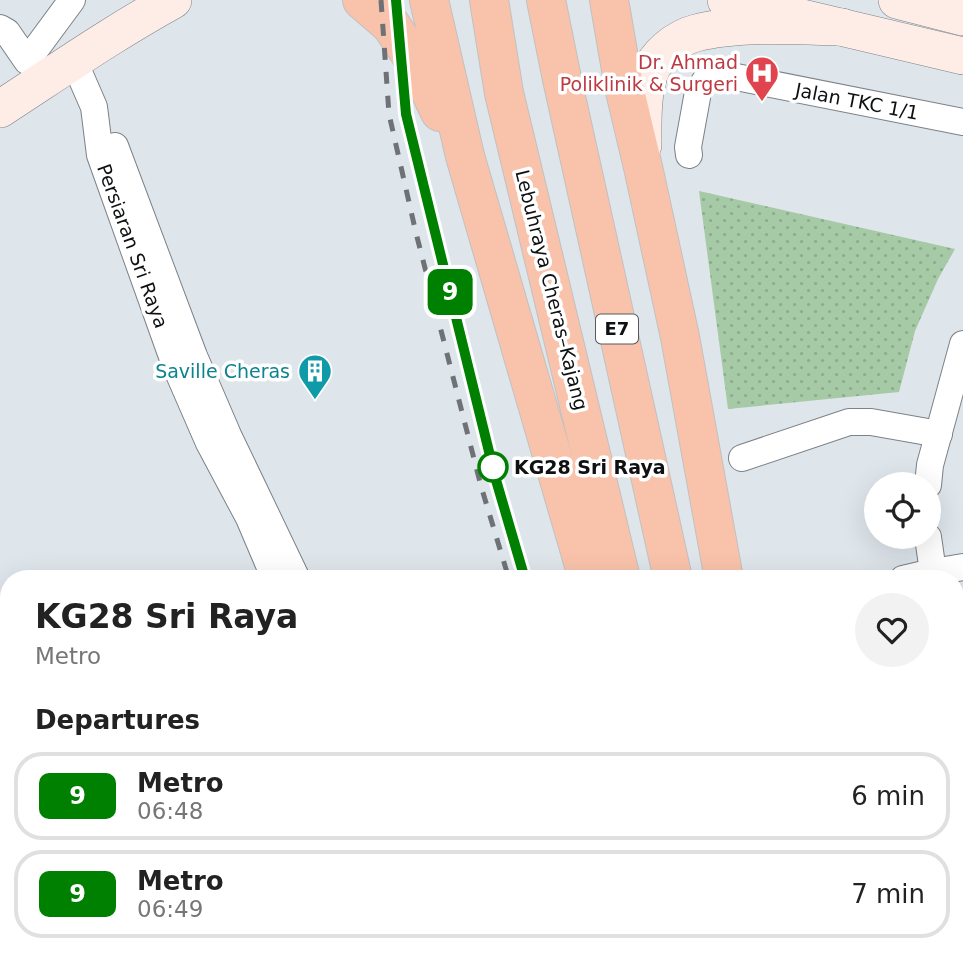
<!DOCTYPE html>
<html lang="en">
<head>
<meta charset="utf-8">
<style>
	:root { --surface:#fff; --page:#f2f2f2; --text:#222; --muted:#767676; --line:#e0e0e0 }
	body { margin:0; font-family:"DejaVu Sans",sans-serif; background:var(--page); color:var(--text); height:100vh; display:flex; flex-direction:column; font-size:26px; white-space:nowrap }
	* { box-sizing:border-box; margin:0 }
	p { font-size:23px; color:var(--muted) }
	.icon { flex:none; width:38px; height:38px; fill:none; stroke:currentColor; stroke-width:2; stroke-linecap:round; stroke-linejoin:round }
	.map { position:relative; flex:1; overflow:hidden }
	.panel { position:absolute; left:0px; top:570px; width:964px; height:394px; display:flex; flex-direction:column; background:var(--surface); border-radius:28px 28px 0 0; box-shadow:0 7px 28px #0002 }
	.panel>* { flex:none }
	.badge { padding:0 14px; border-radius:10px; font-size:24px; line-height:46px }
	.controls { position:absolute; left:864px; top:472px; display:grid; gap:14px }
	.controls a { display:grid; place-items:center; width:77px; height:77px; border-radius:50%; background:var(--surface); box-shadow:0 7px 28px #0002; font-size:35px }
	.map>.badge { position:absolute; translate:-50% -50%; box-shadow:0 0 0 4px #fff }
	h2 { padding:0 35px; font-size:26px; line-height:63px }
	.round { display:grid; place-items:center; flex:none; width:74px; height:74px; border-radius:37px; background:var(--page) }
	.overview { display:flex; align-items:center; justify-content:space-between; height:119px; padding:0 35px }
	h1 { font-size:33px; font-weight:600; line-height:52px }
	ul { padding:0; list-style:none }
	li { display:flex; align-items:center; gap:21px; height:88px; margin:0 14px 10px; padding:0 21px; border:4px solid var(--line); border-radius:28px }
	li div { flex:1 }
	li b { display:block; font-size:26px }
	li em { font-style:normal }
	li .badge { min-width:77px; font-weight:700; text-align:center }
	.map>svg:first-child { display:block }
	.green { fill:url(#green-dots) }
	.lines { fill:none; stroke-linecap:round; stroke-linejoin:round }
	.street-casing { stroke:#7c8287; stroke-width:28 }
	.secondary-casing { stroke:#7c8287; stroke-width:38 }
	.highway-casing { stroke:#c0c1c1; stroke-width:40 }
	.street { stroke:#fff; stroke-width:26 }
	.secondary { stroke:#fdede6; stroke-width:37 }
	.highway { stroke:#f9c3ab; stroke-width:38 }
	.rail { stroke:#6e7276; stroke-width:5; stroke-dasharray:12 12; stroke-linecap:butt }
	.line-casing { stroke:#fff; stroke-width:16 }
	.line { stroke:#008000; stroke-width:10 }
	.stop-dot { fill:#fff; stroke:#008000; stroke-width:3.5 }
	.labels { text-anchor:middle; stroke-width:7; stroke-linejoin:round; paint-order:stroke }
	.shield { fill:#fff; stroke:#565859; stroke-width:2 }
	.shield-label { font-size:18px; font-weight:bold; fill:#0e1012 }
	.health-label { font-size:19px; fill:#be3a42; stroke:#fff; text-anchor:end }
	.street-label { font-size:19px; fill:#0e1012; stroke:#fff }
	.culture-label { font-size:19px; fill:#0d838f; stroke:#fff; text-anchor:end }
	.stop-label { font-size:19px; font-weight:bold; fill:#0e1012; stroke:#fff; text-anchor:start }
</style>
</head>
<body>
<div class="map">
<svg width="963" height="963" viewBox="0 0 963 963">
	<defs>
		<pattern id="green-dots" width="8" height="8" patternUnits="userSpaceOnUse" patternTransform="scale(1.75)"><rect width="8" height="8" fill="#a5caa5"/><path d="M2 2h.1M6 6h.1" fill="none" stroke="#8dac8d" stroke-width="1.8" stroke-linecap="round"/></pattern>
	</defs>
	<rect width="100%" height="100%" fill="#dee5eb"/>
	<!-- green -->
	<polygon class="green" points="699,191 955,249 938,279 915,331 899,392 728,409"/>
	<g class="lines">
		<!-- street casing -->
		<g class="street-casing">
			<g id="street">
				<polyline points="0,28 7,32 27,61 72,0"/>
				<polyline points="74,61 94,107 100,155 175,365 209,443 249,518 275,579"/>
				<polyline points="115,146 194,356 228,435 297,579"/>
				<polyline points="689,155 688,147 698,92 706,79 721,74 963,122"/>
				<polyline points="742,458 849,422 871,422 939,434"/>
				<polyline points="928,485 930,465 963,344"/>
				<polyline points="928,537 933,572"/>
				<polyline points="903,579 933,572 963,567"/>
				<polyline points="0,616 9,617"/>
				<polyline points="956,751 963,750"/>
			</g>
		</g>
		<!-- secondary casing -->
		<g class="secondary-casing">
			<g id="secondary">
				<polyline points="726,0 963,56"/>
				<polyline points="897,0 963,17"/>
				<path d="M 0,109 C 57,72 113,33 173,0"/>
				<path d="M 643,145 C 643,121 642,97 649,75 C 655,55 677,38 696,33 C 738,22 798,26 842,27"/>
				<polyline points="444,956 446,963"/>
			</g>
		</g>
		<!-- highway casing -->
		<g class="highway-casing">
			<g id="highway">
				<polyline points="362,0 391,25 416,63 440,112"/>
				<polyline points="429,0 465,156 588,579"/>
				<polyline points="489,0 504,93 621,579"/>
				<polyline points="546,0 562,79 673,579"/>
				<polyline points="609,0 624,87 643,167 680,337 724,579"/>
				<polyline points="711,956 714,963"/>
				<polyline points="769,956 771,963"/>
				<polyline points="808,956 809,963"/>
			</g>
		</g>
		<!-- street -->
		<use href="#street" class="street"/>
		<!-- secondary -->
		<use href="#secondary" class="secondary"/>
		<!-- highway -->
		<use href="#highway" class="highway"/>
		<!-- rail -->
		<g class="rail">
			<polyline points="381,0 389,114 416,233 481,486 509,579"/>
			<polyline points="396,0 406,115 496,480 525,579"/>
			<polyline points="620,956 623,963"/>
			<polyline points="633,956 636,963"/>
		</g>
	</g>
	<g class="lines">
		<!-- line casing -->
		<g class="line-casing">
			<polyline id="line" points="396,0 406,114 496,480 525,579"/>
		</g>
		<!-- line -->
		<use href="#line" class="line"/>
	</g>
	<!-- icons -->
	<defs>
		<g id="hospital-pin" transform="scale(1.75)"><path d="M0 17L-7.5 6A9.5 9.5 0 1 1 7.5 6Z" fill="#e0444e" stroke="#fff"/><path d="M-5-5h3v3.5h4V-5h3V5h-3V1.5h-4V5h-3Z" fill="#fff"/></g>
		<g id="building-pin" transform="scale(1.75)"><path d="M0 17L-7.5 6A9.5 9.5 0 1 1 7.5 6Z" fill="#0f9aa8" stroke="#fff"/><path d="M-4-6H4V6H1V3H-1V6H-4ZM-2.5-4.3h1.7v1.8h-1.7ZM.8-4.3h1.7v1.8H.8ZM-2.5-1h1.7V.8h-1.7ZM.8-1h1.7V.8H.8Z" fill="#fff"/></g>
	</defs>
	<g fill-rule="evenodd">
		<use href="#hospital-pin" x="762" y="73"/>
		<use href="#building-pin" x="315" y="371"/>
	</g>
	<!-- markers -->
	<circle class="stop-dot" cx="493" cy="467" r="14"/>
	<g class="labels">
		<!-- shield labels -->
		<rect class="shield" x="596" y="314.5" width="42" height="29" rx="5"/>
		<g class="shield-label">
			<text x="617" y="335">E7</text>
		</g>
		<!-- health labels -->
		<g class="health-label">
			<text x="738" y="69">Dr. Ahmad<tspan x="738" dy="22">Poliklinik &amp; Surgeri</tspan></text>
		</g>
		<!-- street labels -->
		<g class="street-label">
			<text transform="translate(857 101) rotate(11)" y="7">Jalan TKC 1/1</text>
			<text transform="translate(133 246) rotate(70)" y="7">Persiaran Sri Raya</text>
			<text transform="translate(552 290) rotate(76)" y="7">Lebuhraya Cheras–Kajang</text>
		</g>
		<!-- culture labels -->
		<g class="culture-label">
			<text x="290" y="378">Saville Cheras</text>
		</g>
		<!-- stop labels -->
		<g class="stop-label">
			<text x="514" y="474">KG28 Sri Raya</text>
		</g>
	</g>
</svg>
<div class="controls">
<a><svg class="icon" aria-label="locate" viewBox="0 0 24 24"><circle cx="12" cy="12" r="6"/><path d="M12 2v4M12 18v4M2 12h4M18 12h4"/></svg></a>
</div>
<b class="badge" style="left:450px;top:292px;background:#008000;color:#fff">9</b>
<section class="panel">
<div class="overview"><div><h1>KG28 Sri Raya</h1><p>Metro</p></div><a class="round"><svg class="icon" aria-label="heart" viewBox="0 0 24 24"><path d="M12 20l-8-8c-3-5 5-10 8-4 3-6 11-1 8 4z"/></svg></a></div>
<h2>Departures</h2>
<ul>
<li><span class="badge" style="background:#008000;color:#fff">9</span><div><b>Metro</b><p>06:48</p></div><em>6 min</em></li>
<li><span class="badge" style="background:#008000;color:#fff">9</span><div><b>Metro</b><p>06:49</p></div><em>7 min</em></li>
</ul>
</section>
</div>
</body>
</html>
